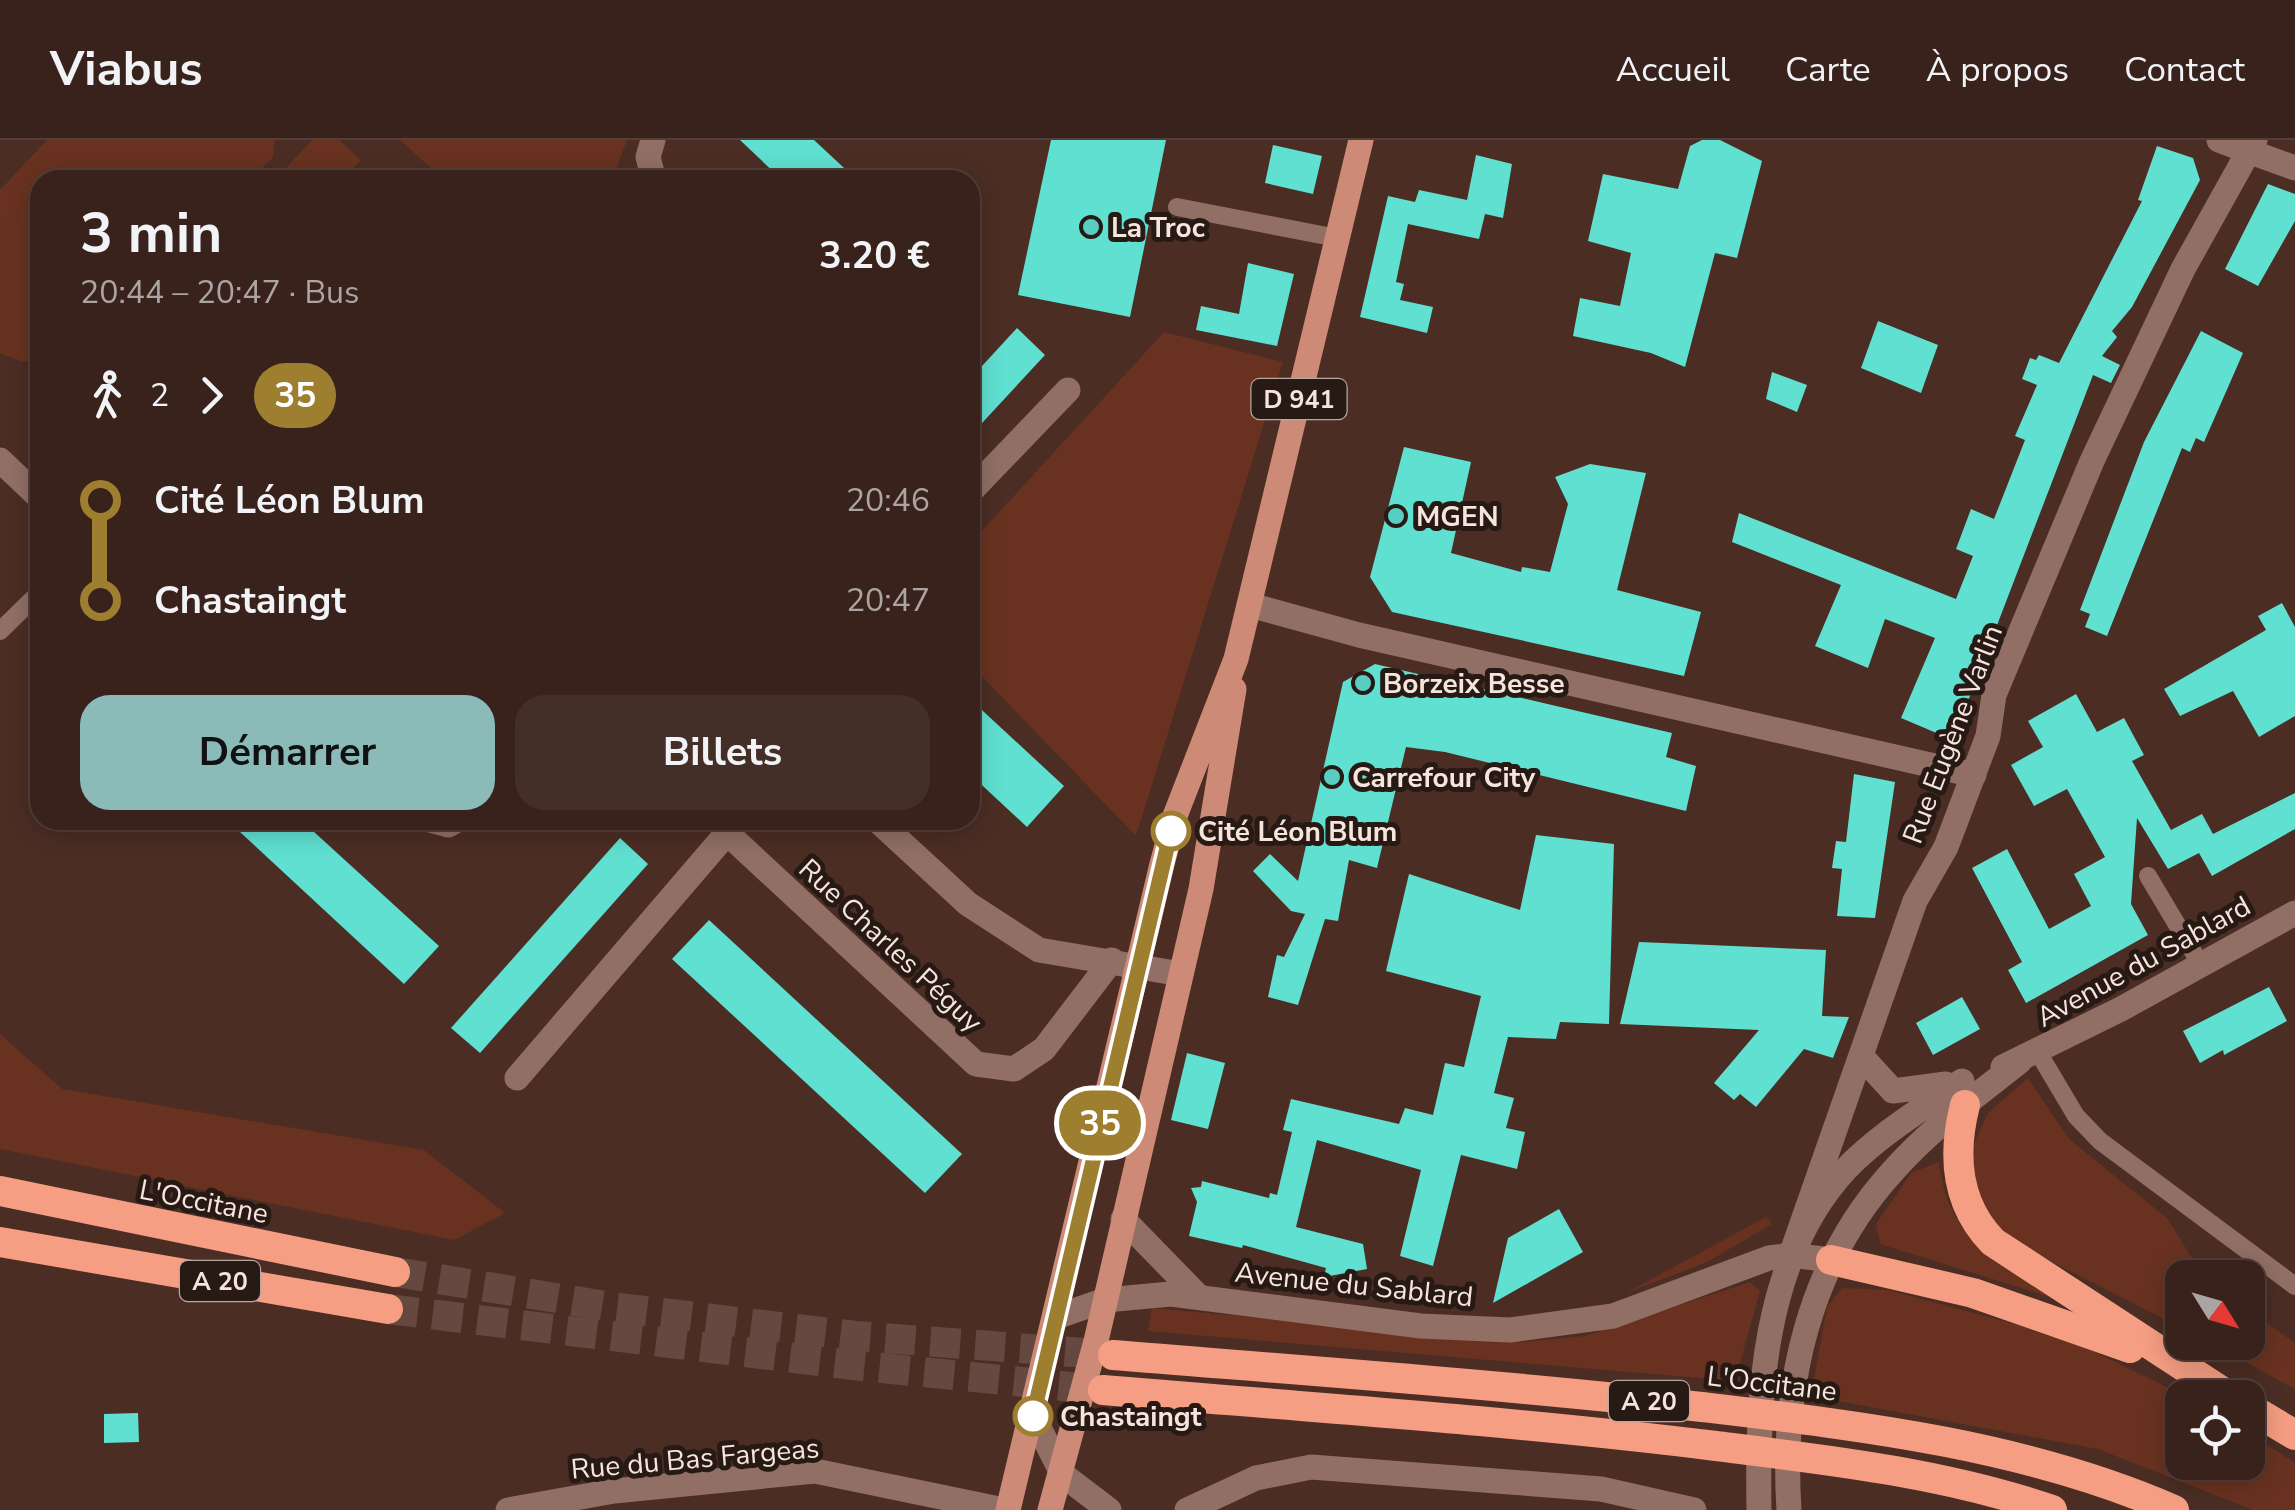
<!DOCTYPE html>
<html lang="fr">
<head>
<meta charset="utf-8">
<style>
	:root { --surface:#38221b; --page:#432f28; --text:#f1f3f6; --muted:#aba4a3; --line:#523f3a; --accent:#8bbbb9 }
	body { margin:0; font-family:"Nunito Sans",sans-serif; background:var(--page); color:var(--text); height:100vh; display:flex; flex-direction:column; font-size:38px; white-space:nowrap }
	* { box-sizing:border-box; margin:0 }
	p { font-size:32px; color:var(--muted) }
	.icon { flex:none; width:55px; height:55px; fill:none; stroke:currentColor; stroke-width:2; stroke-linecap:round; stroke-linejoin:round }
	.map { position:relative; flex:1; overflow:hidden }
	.details { position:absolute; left:30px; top:30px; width:950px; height:660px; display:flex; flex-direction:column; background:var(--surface); border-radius:30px; box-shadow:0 5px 25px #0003,0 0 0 2px var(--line) }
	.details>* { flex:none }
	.badge { padding:0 20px; border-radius:32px; font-size:35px; line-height:65px }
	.needle { width:65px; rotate:127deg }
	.fabs { position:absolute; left:2165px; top:1120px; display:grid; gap:20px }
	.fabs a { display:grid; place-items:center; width:100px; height:100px; border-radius:20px; background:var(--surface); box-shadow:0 5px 25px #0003,0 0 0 2px var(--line); font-size:50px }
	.map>.badge { position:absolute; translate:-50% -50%; box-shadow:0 0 0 5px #fff }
	.legs { display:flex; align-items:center; gap:15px; height:110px; padding:0 50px; font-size:32px }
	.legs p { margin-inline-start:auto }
	.overview { display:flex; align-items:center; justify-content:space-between; height:170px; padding:0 50px }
	h1 { font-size:55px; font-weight:700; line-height:75px }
	.action { display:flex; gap:20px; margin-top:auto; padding:20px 50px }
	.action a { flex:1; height:115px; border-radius:30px; background:var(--accent); color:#111; font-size:40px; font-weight:700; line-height:115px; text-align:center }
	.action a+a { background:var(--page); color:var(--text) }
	ul { padding:0 50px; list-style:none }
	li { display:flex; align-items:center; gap:35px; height:100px; font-size:38px }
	li i { display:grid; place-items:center; width:15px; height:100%; margin:0 12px; background:currentColor }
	li i::after { content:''; width:25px; height:25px; margin:-12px; border:8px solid; border-radius:50%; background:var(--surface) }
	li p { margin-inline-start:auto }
	li:first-child i { background:linear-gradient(#0000 50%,currentColor 0) }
	li:last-child i { background:linear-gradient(currentColor 50%,#0000 0) }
	header { display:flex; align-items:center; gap:60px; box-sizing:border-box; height:140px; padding:0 50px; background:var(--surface); border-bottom:2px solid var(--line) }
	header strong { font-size:48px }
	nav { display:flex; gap:55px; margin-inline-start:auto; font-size:35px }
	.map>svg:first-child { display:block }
	.green { fill:#693220 }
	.building { fill:#5fe0d1 }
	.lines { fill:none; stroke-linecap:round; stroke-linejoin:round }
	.motorway-tunnel { stroke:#654840; stroke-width:30; stroke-dasharray:30 15; stroke-linecap:butt }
	.service { stroke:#916f64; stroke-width:18 }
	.minor { stroke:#916f64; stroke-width:25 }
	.tertiary { stroke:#916f64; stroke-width:25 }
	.primary { stroke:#cd8b77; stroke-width:25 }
	.motorway { stroke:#f59e83; stroke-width:30 }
	.line-1-casing { stroke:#fff; stroke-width:22 }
	.line-1 { stroke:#9e7f30; stroke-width:15 }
	.poi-dot { fill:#58cec0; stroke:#271a15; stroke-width:4 }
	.stop-1-dot { fill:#fff; stroke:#9e7f30; stroke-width:5 }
	.labels { text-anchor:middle; stroke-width:10; stroke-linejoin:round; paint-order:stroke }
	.shield { fill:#271a15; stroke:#b9a7a1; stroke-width:2.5 }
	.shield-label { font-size:25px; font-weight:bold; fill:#f7e4dd }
	.poi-label { font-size:28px; font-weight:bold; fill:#f7e4dd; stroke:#271a15; text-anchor:start }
	.street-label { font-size:28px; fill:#f7e4dd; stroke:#271a15 }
	.stop-label { font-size:28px; font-weight:bold; fill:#f7e4dd; stroke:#271a15; text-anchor:start }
</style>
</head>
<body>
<header>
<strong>Viabus</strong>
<nav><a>Accueil</a><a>Carte</a><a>À propos</a><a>Contact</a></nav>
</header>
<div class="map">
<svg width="2295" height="1370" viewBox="0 0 2295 1370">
	<rect width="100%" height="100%" fill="#4b2d24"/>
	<!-- green -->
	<g class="green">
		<polygon points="47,0 275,0 273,17 251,40 40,40 40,221 20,221 0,213 0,50"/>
		<polygon points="312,0 339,0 361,20 342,40 275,40"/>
		<polygon points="400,0 627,0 612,40 444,40"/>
		<polygon points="1164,192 1283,222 1136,696 970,524 970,404"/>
		<polygon points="0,894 62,949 424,1010 505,1073 454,1100 0,1009"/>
		<polygon points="2028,938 2069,999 2167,1078 2204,1137 2182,1138 2182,1188 2003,1097 1968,1059 1966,1021 1988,973"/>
		<path d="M 1939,1022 C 1949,1109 2007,1127 2076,1165 L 1880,1104 L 1876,1084 L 1911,1033 Z"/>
		<polygon points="1766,1077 1772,1084 1707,1122 1626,1153"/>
		<polygon points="1750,1142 1760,1151 1735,1241 1148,1191 1152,1168 1522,1202 1585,1196"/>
		<polygon points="1842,1148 1888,1150 2066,1198 2187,1257 2182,1258 2182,1322 2248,1322 2248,1292 2295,1323 2295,1370 2253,1370 2098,1309 1811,1256 1827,1167"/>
		<polygon points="2248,1169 2295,1203 2295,1249 2211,1203 2248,1202"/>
	</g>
	<!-- building -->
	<g class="building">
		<polygon points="740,0 814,0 857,40 782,40"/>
		<polygon points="1051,0 1166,0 1130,177 1018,155"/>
		<polygon points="1702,0 1720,0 1762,21 1737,118 1715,113 1685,227 1651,213 1573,196 1580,158 1620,166 1631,113 1588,101 1603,34 1678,49 1690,6"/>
		<polygon points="1273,5 1322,16 1313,54 1265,43"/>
		<polygon points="2157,6 2193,18 2200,40 2132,167 2112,191 2117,197 2102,216 2120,225 2111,243 2093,235 1953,600 1901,578 1935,498 1885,479 1868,528 1815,506 1841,445 1732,402 1739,373 1956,459 1973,416 1956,409 1971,369 1994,379 2025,300 2015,296 2037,245 2022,239 2030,218 2036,220 2039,215 2059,223 2142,61 2138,60"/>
		<polygon points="1476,15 1512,24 1503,78 1485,74 1479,99 1408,84 1396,142 1404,144 1400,160 1433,167 1427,193 1360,177 1388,56 1415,62 1419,50 1467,60"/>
		<polygon points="2268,44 2295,54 2295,81 2258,146 2225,129"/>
		<polygon points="1248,123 1294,134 1277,206 1196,190 1201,166 1239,174"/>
		<polygon points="1878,181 1938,205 1921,253 1861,228"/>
		<polygon points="1017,188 1045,215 970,296 970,239"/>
		<polygon points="2201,191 2243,213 2204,302 2196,298 2190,312 2182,308 2107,496 2085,487 2090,474 2080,470 2144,302"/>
		<polygon points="1772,232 1807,245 1797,272 1766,259"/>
		<polygon points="1404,307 1471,322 1451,413 1521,432 1522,427 1550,432 1568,364 1555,337 1590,324 1646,333 1617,450 1701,472 1684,536 1392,472 1370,437"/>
		<polygon points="2282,463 2295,487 2295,576 2259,597 2233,551 2180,576 2164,549 2266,490 2258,476"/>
		<polygon points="1375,524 1672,593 1666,617 1696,626 1686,671 1445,612 1406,607 1377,728 1349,720 1338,781 1325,779 1298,865 1268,857 1277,815 1284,817 1305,774 1291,771 1253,731 1270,714 1298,741 1343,542"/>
		<polygon points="2076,554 2097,592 2124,578 2144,615 2132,621 2171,690 2202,674 2213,694 2295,653 2295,689 2212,736 2199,713 2168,729 2137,678 2131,764 2148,795 2026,863 2008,830 2022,822 1972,728 2007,709 2049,789 2091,766 2074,734 2105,717 2067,649 2034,666 2011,625 2043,607 2028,581"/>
		<polygon points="970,559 1064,646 1027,687 970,634"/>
		<polygon points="1854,634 1895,642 1875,778 1837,776 1842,729 1832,728 1836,701 1846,702"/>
		<polygon points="227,680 301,680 439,806 404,844"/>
		<polygon points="1536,695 1614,704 1609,884 1560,882 1556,899 1508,897 1494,953 1514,958 1506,988 1525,992 1517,1029 1461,1015 1433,1126 1400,1116 1421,1030 1317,1000 1296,1087 1363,1104 1367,1129 1324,1137 1326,1128 1243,1105 1242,1108 1189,1096 1197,1062 1191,1048 1201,1047 1202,1041 1269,1058 1270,1053 1277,1055 1292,992 1283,990 1291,959 1399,984 1405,968 1433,975 1445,923 1464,927 1481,856 1386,831 1409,734 1520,770"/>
		<polygon points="620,698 648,724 480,913 451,888"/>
		<polygon points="709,780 962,1014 925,1053 672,819"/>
		<polygon points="1639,802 1826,810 1822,876 1849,877 1833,918 1804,909 1756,967 1740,954 1734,960 1714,943 1759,890 1620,884"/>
		<polygon points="2269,847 2287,881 2224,915 2223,910 2200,923 2183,891"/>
		<polygon points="1962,857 1980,889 1933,915 1916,883"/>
		<polygon points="1187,913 1225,923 1208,989 1171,980"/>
		<polygon points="1559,1069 1583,1112 1493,1163 1508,1098"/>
		<polygon points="138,1273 139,1302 104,1303 104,1274"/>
	</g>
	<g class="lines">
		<!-- motorway-tunnel -->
		<g class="motorway-tunnel">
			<polyline points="395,1132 612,1167 856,1196 1113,1215"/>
			<polyline points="388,1169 852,1225 1103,1250"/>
		</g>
		<!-- service -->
		<g class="service">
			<polyline points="1177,67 1337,98"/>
			<polyline points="0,491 40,452"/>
			<polyline points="2148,736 2201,825"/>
			<polyline points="2038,912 2076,976 2100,1001 2295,1146"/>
		</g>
		<!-- minor -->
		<g class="minor">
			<polyline points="653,0 648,17 654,40"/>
			<polyline points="2248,11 2295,28"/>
			<polyline points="0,320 40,358"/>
			<polyline points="970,352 1068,250"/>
			<polyline points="430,680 448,685 457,680"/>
			<polyline points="729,680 727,693 976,924 1014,929 1044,909 1112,820"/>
			<polyline points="877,680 968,764 1039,810 1181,834"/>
			<polyline points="517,938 727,693"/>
			<polyline points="508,1370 614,1351 815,1331 1004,1370"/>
		</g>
		<!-- tertiary -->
		<g class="tertiary">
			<polyline points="2219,0 2248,11"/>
			<polyline points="1250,465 1359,495 1974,635"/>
			<polyline points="1862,917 1893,951 1946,944"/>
			<polyline points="2003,927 2121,869 2295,773"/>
			<polyline points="1123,1079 1198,1156"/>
			<polyline points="1791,1115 1915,761 1946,707 1988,596 1994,555 2092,321 2183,129 2255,0"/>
			<polyline points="1056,1177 1105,1160 1171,1154 1421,1186 1510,1190 1613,1176 1769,1118 1791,1115 1831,1120"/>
			<polyline points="1033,1276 1063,1335 1109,1370"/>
			<polyline points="1187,1370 1256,1338 1311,1327 1601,1349 1694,1370"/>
			<path d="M 1759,1370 C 1757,1255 1763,1118 1846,1029 C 1880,994 1922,969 1962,941"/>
			<path d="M 1789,1370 C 1781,1247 1808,1124 1893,1031 C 1930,989 1976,956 2019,922"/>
		</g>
		<!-- primary -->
		<g class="primary">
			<polyline points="1008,1370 1162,724 1175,676 1236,519 1361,0"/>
			<polyline points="1050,1370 1096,1201 1201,749 1234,549"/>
		</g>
		<!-- motorway -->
		<g class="motorway">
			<path d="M 1965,965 C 1952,1016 1956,1064 1993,1102 L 2232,1258"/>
			<polyline points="0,1051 395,1132"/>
			<polyline points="0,1102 388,1169"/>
			<polyline points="1831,1120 1973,1153 2130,1208"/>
			<path d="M 1113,1215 C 1310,1231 1506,1245 1702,1267 C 1862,1286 2025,1305 2174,1370"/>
			<path d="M 1103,1250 C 1307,1267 1513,1281 1716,1306 C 1829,1320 1944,1333 2052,1370"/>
			<polyline points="2248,1267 2295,1295"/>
		</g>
	</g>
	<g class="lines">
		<!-- line-1 casing -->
		<g class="line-1-casing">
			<polyline id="line-1" points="1033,1276 1171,691"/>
		</g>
		<!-- line-1 -->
		<use href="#line-1" class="line-1"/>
	</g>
	<!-- markers -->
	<g class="poi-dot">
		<circle cx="1091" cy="87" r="10"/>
		<circle cx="1396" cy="376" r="10"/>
		<circle cx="1363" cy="543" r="10"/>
		<circle cx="1332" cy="637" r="10"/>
	</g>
	<g class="stop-1-dot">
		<circle cx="1171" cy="691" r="18"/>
		<circle cx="1033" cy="1276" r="18"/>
	</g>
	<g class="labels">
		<!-- shield labels -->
		<g class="shield">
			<rect x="1251.5" y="239" width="95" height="40" rx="8"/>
			<rect x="180" y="1121" width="80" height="40" rx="8"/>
			<rect x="1609" y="1241" width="80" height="40" rx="8"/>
		</g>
		<g class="shield-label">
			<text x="1299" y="268">D 941</text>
			<text x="220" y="1150">A 20</text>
			<text x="1649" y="1270">A 20</text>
		</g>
		<!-- poi labels -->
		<g class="poi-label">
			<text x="1111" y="97">La Troc</text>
			<text x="1416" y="386">MGEN</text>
			<text x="1383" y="553">Borzeix Besse</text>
			<text x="1352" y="647">Carrefour City</text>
		</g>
		<!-- street labels -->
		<g class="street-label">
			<text transform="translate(1952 594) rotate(-69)" y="10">Rue Eugène Varlin</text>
			<text transform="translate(891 805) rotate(43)" y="10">Rue Charles Péguy</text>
			<text transform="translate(2143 821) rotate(-29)" y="10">Avenue du Sablard</text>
			<text transform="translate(204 1061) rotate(11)" y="10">L'Occitane</text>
			<text transform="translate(1354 1144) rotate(6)" y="10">Avenue du Sablard</text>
			<text transform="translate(1772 1243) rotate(7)" y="10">L'Occitane</text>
			<text transform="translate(695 1318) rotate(-5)" y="10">Rue du Bas Fargeas</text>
		</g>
		<!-- stop labels -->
		<g class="stop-label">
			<text x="1198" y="701">Cité Léon Blum</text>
			<text x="1060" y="1286">Chastaingt</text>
		</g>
	</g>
</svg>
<div class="fabs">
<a><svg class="needle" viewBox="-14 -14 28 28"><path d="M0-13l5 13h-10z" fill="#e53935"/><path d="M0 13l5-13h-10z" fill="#aba4a3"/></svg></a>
<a><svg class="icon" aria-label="locate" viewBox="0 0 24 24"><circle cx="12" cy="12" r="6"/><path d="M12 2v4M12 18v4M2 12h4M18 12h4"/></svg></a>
</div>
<b class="badge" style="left:1100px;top:983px;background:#9e7f30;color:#fff">35</b>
<section class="details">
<div class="overview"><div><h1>3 min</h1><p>20:44 – 20:47 · Bus</p></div><b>3.20 €</b></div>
<div class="legs"><svg class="icon" aria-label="walk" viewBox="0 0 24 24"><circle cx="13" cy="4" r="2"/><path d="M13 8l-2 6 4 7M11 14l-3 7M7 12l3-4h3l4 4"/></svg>2<svg class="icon" aria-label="forward" viewBox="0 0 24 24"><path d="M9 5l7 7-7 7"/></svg><b class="badge" style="background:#9e7f30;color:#fff">35</b></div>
<ul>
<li><i style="color:#9e7f30"></i><b>Cité Léon Blum</b><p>20:46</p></li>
<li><i style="color:#9e7f30"></i><b>Chastaingt</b><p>20:47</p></li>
</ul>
<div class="action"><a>Démarrer</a><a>Billets</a></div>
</section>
</div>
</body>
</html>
